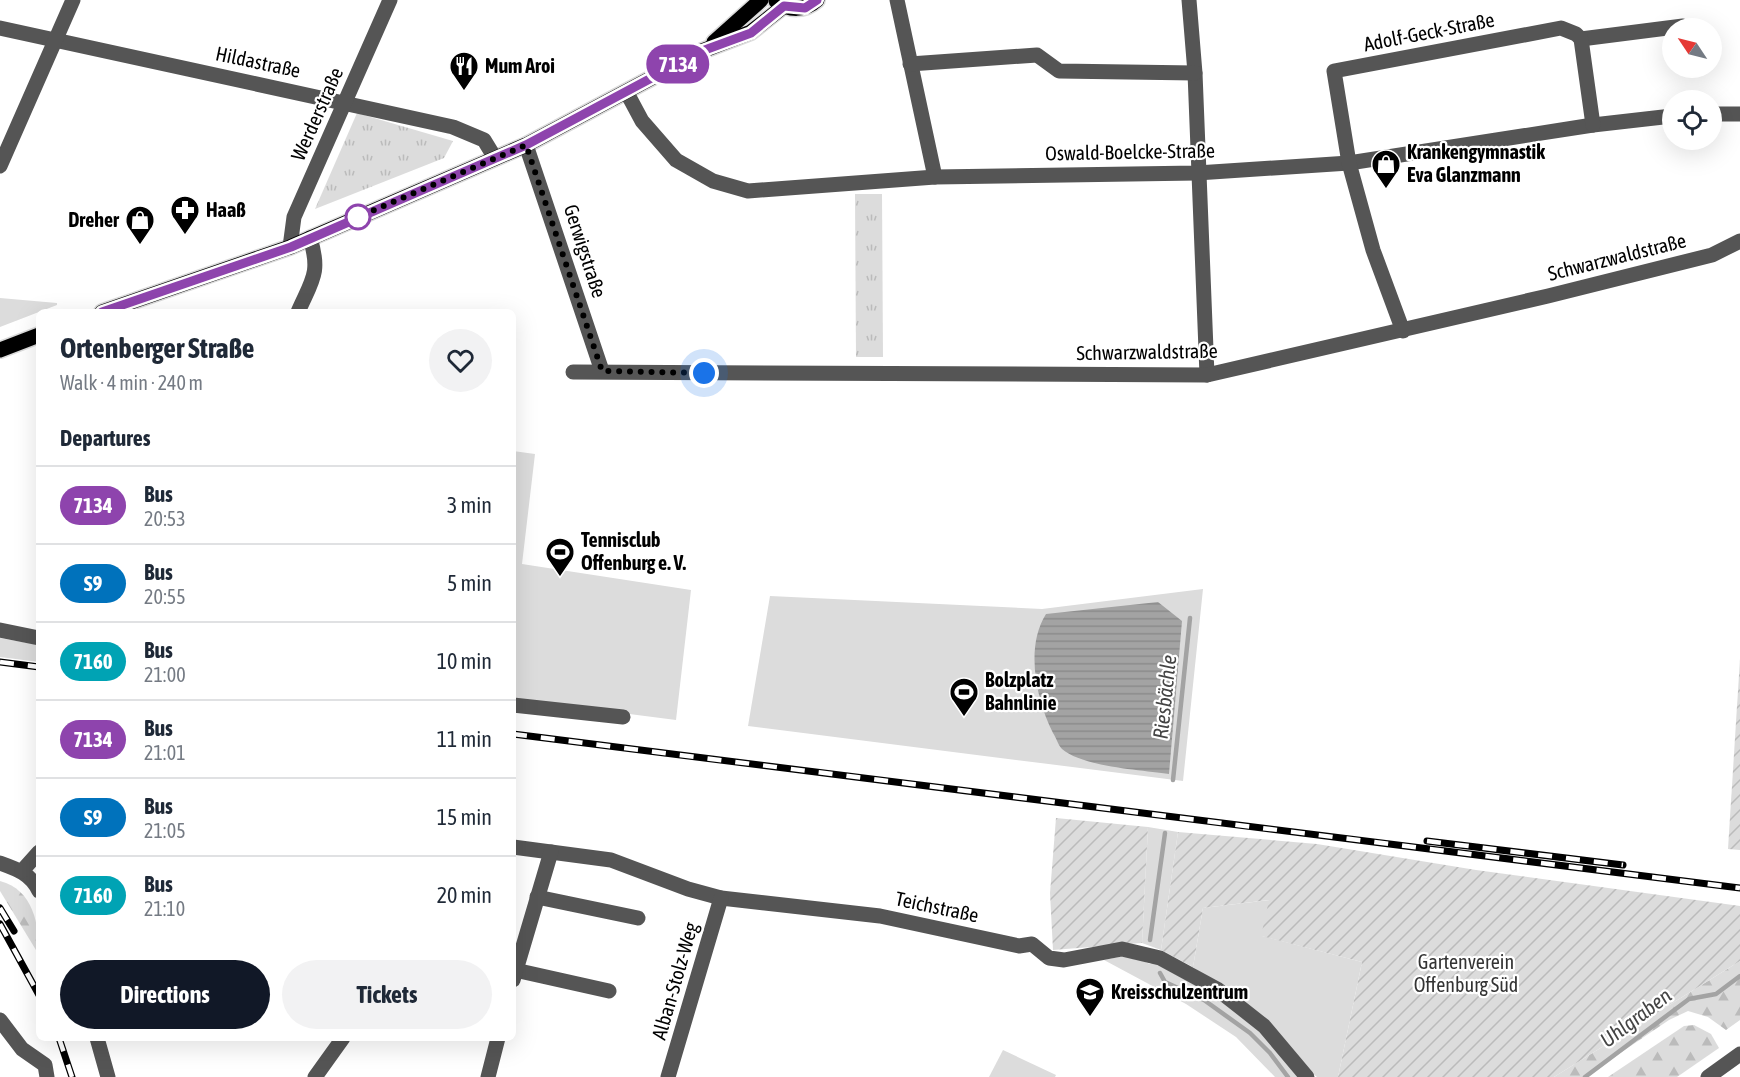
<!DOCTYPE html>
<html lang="en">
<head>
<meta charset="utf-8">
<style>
	:root { --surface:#fff; --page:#f2f2f3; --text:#1f2937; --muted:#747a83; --line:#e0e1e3; --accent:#111827 }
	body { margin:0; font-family:"Asap Condensed",sans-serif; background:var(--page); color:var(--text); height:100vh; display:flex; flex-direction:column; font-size:22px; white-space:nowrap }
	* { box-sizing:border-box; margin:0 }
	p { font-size:20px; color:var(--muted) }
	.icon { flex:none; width:33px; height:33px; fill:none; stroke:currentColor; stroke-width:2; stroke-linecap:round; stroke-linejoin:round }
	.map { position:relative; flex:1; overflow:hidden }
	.panel { position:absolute; left:36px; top:309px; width:480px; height:732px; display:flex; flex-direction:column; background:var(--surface); border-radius:9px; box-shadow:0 6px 24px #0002 }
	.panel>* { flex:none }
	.badge { padding:0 12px; border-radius:20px; font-size:21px; line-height:39px }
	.needle { width:39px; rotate:305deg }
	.buttons { position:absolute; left:1662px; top:18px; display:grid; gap:12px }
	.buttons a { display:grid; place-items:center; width:60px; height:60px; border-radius:50%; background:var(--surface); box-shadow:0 6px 24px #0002; font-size:30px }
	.you { position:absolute; width:30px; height:30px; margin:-15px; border:4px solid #fff; border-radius:50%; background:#1a73e8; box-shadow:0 0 0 9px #1a73e833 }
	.map>.badge { position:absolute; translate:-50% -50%; box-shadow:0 0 0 3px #fff }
	h2 { padding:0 24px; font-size:22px; line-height:54px }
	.round { display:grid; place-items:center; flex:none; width:63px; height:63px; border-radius:32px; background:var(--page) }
	.head { display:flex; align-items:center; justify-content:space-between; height:102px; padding:0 24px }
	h1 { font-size:28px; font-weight:700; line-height:45px }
	.action { display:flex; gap:12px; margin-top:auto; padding:12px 24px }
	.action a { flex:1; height:69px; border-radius:36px; background:var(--accent); color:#fff; font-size:24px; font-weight:700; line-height:69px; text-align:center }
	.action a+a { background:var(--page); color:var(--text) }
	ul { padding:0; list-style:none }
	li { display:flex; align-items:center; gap:18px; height:78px; padding:0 24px; border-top:2px solid var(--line) }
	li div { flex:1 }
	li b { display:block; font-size:22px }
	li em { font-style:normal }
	li .badge { min-width:66px; font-weight:700; text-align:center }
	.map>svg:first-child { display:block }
	.grass { fill:#dcdcdc }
	.forest { fill:url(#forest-firs) }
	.park { fill:url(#park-tufts) }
	.garden { fill:url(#garden-furrows) }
	.water { fill:url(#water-rules) }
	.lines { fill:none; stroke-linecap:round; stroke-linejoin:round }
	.stream { stroke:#a3a3a3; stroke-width:4.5 }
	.major-casing { stroke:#dbdbdb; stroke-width:18 }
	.minor { stroke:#555; stroke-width:15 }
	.major { stroke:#000; stroke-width:15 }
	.rail-casing { stroke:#000; stroke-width:7 }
	.rail { stroke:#fff; stroke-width:4.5; stroke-dasharray:14; stroke-linecap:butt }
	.line-casing { stroke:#fff; stroke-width:14 }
	.line { stroke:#8e44ad; stroke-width:9 }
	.walk { stroke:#000; stroke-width:6; stroke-dasharray:0 10.8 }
	.stop-dot { fill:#fff; stroke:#8e44ad; stroke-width:3 }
	.labels { text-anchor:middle; stroke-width:4.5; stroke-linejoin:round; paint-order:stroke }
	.street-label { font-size:20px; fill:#000; stroke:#fff }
	.poi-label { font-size:20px; font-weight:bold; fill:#000; stroke:#fff; text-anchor:start }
	.park-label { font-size:20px; fill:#333; stroke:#fff }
	.water-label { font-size:21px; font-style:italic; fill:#444; stroke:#fff }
</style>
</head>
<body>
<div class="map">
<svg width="1740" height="1077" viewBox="0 0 1740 1077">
	<defs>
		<pattern id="forest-firs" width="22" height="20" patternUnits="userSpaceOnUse" patternTransform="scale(1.5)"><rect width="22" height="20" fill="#dcdcdc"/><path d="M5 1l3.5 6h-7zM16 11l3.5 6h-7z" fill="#bbb"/></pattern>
		<pattern id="park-tufts" width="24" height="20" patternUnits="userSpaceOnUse" patternTransform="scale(1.5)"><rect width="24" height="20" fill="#dcdcdc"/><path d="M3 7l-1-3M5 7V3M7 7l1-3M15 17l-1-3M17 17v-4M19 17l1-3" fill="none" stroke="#bbb"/></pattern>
		<pattern id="garden-furrows" width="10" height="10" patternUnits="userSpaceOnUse" patternTransform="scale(1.5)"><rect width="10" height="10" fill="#dcdcdc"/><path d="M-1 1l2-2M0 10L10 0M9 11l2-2" fill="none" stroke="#bbb"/></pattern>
		<pattern id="water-rules" width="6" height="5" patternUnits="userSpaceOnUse" patternTransform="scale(1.5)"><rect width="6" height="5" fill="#a3a3a3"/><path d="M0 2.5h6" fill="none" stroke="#8b8b8b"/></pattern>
	</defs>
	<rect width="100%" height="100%" fill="#fff"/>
	<!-- grass -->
	<g class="grass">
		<polygon points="0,298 57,303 57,305 0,327"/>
		<polygon points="513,451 535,454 522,564 691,590 676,720 513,699"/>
		<polygon points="1203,589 1183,781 748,726 770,596 1042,609"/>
		<polygon points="0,638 39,645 39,662 0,657"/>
		<polygon points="1148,827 1178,832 1161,950 1142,943"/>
		<polygon points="1270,900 1262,936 1362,962 1338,1077 1317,1077 1301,1064 1248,1006 1193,967 1203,908"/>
		<polygon points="1129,955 1150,964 1153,962 1224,1001 1266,1036 1299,1077 1275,1077 1236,1037 1186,1004 1104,960"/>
		<polygon points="1003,1050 1056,1075 1055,1077 989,1077"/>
	</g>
	<!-- forest -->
	<g class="forest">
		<path d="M 0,881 C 34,890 39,925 39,955 L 0,891 Z"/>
		<polygon points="1740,961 1740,1020 1726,1030 1708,1017 1688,1011 1669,1020 1585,1077 1554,1077"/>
		<polygon points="1694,1025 1711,1034 1719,1048 1677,1077 1608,1077 1684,1026"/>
	</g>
	<!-- park -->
	<g class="park">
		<polygon points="357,113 453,141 444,158 315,209"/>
		<polygon points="855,194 882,194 883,357 856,357"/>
	</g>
	<!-- garden -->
	<g class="garden">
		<polygon points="1740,659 1740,850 1728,849"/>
		<polygon points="1056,818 1148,827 1142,943 1053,950 1050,893"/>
		<polygon points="1178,832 1317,844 1476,870 1740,906 1740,961 1554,1077 1338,1077 1362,962 1261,936 1269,900 1203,908 1193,967 1161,950"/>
	</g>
	<!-- water -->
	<path class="water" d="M 1158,602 L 1182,621 L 1169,774 C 1142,770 1083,767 1062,749 C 1058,745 1056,737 1053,733 C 1036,700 1025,647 1046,614 Z"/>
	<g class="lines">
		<!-- stream -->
		<g class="stream">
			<polyline points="1173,780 1190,618"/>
			<polyline points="1150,940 1165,833"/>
			<polyline points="1160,973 1165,982 1204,1000 1250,1033 1270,1053 1288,1077"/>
			<polyline points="1585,1077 1689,999 1716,994 1740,976"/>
		</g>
		<!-- major casing -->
		<g class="major-casing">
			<g id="major">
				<path d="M 776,1 C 789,11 805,11 817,0"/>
				<polyline points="714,42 761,0"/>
				<polyline points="102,312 290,247 526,145 702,51 751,32 784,6"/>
				<polyline points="0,350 39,335"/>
			</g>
		</g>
		<!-- minor -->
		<g class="minor">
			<polyline points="897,0 935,177"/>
			<polyline points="1189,0 1195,73 1207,375"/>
			<polyline points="0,28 453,127 484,140 495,158"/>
			<polyline points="1581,39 1683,26"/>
			<polyline points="910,64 1037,55 1059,71 1195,73"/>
			<polyline points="627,93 642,121 676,160 713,181 748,191 935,177 1197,173 1349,163 1593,125 1672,116"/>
			<polyline points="1712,114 1740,114"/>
			<polyline points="526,145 602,371"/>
			<polyline points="0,166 73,0"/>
			<polyline points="290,247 294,217 390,0"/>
			<path d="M 298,312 C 312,280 321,273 310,238"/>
			<polyline points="1403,331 1373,250 1349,163 1334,71 1561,28 1576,34 1581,39 1593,125"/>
			<polyline points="573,372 1207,375 1548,296 1712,255 1740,241"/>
			<polyline points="0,630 39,638"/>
			<polyline points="513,705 623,717"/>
			<polyline points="513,847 611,860 688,889 721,898 880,916 1019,946 1032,944 1049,958 1064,960 1122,949 1160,958 1217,989 1264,1026 1307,1077"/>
			<path d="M 0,863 C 17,869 31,874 39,891"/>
			<polyline points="22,871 39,852"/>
			<polyline points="537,897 638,918"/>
			<polyline points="515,970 609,991"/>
			<polyline points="513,980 551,852"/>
			<polyline points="0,1020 22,1049 45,1065 47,1077"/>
			<polyline points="97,1038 108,1077"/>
			<polyline points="315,1077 343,1038"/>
			<polyline points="488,1077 498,1038"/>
			<polyline points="668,1077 721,898"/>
			<polyline points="1708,1077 1740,1054"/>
		</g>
		<!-- major -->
		<use href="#major" class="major"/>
		<!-- rail casing -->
		<g class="rail-casing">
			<g id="rail">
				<polyline points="0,662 39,667"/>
				<polyline points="513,734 1740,888"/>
				<polyline points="1427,841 1623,865"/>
				<polyline points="0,908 14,931"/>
				<polyline points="0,924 39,995"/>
				<polyline points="59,1038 72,1077"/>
			</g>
		</g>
		<!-- rail -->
		<use href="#rail" class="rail"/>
	</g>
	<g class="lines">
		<!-- line casing -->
		<g class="line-casing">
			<polyline id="line" points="102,312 291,247 526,145 702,51 751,33 784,6 805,8 817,0"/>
		</g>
		<!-- line -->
		<use href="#line" class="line"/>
		<!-- walk -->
		<polyline class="walk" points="358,217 351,220 526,145 602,371 704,373"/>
	</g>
	<!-- icons -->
	<defs>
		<g id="restaurant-pin" transform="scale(1.5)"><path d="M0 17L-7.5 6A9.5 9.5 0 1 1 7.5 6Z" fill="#000" stroke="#fff"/><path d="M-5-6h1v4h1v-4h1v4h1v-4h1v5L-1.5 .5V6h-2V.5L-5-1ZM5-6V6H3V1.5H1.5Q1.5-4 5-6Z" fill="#fff"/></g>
		<g id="shop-pin" transform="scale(1.5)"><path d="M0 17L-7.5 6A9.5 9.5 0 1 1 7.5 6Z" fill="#000" stroke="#fff"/><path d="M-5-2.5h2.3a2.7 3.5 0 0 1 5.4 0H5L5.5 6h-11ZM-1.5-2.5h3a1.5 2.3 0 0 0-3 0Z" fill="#fff"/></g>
		<g id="pharmacy-pin" transform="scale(1.5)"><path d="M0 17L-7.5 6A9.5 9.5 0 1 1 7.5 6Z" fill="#000" stroke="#fff"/><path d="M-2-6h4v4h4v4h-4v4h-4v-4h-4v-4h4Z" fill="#fff"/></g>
		<g id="stadium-pin" transform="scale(1.5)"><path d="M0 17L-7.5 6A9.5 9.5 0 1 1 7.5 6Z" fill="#000" stroke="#fff"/><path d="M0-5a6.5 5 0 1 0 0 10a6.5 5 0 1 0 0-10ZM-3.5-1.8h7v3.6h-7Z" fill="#fff"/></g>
		<g id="school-pin" transform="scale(1.5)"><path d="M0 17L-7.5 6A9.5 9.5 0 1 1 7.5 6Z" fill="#000" stroke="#fff"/><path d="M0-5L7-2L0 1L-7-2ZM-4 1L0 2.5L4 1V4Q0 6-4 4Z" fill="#fff"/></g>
	</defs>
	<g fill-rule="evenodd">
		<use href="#restaurant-pin" x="464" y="66"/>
		<use href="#shop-pin" x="1386" y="164"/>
		<use href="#pharmacy-pin" x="185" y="210"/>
		<use href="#shop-pin" x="140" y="220"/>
		<use href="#stadium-pin" x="560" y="552"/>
		<use href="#stadium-pin" x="964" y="692"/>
		<use href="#school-pin" x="1090" y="992"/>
	</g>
	<!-- markers -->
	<circle class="stop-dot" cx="358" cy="217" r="12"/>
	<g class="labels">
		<!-- street labels -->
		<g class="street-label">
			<text transform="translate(1429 32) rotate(-11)" y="7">Adolf-Geck-Straße</text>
			<text transform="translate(258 62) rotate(12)" y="7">Hildastraße</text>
			<text transform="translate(317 114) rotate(-66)" y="7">Werderstraße</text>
			<text transform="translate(1130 152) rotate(-1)" y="7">Oswald-Boelcke-Straße</text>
			<text transform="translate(585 251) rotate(72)" y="7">Gerwigstraße</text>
			<text transform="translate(1617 257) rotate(-14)" y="7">Schwarzwaldstraße</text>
			<text transform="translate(1147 352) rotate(-1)" y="7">Schwarzwaldstraße</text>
			<text transform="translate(937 907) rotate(12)" y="7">Teichstraße</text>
			<text transform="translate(675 981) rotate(-74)" y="7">Alban-Stolz-Weg</text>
		</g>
		<!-- poi labels -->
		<g class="poi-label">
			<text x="485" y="73">Mum Aroi</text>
			<text x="1407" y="159">Krankengymnastik<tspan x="1407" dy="23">Eva Glanzmann</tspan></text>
			<text x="206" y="217">Haaß</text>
			<text x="119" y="227" text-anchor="end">Dreher</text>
			<text x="581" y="547">Tennisclub<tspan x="581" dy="23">Offenburg e. V.</tspan></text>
			<text x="985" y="687">Bolzplatz<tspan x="985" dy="23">Bahnlinie</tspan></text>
			<text x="1111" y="999">Kreisschulzentrum</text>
		</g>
		<!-- park labels -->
		<g class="park-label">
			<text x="1466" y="969">Gartenverein<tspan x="1466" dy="23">Offenburg Süd</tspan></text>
		</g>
		<!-- water labels -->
		<g class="water-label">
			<text transform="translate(1165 697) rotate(-84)" y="7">Riesbächle</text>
			<text transform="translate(1636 1018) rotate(-37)" y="7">Uhlgraben</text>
		</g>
	</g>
</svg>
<div class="buttons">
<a><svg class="needle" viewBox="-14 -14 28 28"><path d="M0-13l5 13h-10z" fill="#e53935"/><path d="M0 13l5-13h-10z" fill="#747a83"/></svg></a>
<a><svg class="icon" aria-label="locate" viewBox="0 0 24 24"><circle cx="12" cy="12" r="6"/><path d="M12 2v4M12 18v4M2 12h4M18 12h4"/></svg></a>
</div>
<div class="you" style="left:704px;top:373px"></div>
<b class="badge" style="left:678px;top:64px;background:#8e44ad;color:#fff">7134</b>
<section class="panel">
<div class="head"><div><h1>Ortenberger Straße</h1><p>Walk · 4 min · 240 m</p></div><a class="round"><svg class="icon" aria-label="heart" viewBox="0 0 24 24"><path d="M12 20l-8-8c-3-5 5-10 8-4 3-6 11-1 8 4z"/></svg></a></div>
<h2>Departures</h2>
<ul>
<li><span class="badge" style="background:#8e44ad;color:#fff">7134</span><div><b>Bus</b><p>20:53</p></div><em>3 min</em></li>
<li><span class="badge" style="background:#0072bc;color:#fff">S9</span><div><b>Bus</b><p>20:55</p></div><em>5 min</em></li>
<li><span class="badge" style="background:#00a3b4;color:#fff">7160</span><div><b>Bus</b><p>21:00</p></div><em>10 min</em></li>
<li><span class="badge" style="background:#8e44ad;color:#fff">7134</span><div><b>Bus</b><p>21:01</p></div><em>11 min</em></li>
<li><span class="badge" style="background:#0072bc;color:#fff">S9</span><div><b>Bus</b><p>21:05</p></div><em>15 min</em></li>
<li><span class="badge" style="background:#00a3b4;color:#fff">7160</span><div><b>Bus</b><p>21:10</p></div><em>20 min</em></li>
</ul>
<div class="action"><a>Directions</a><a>Tickets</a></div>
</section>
</div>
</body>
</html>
